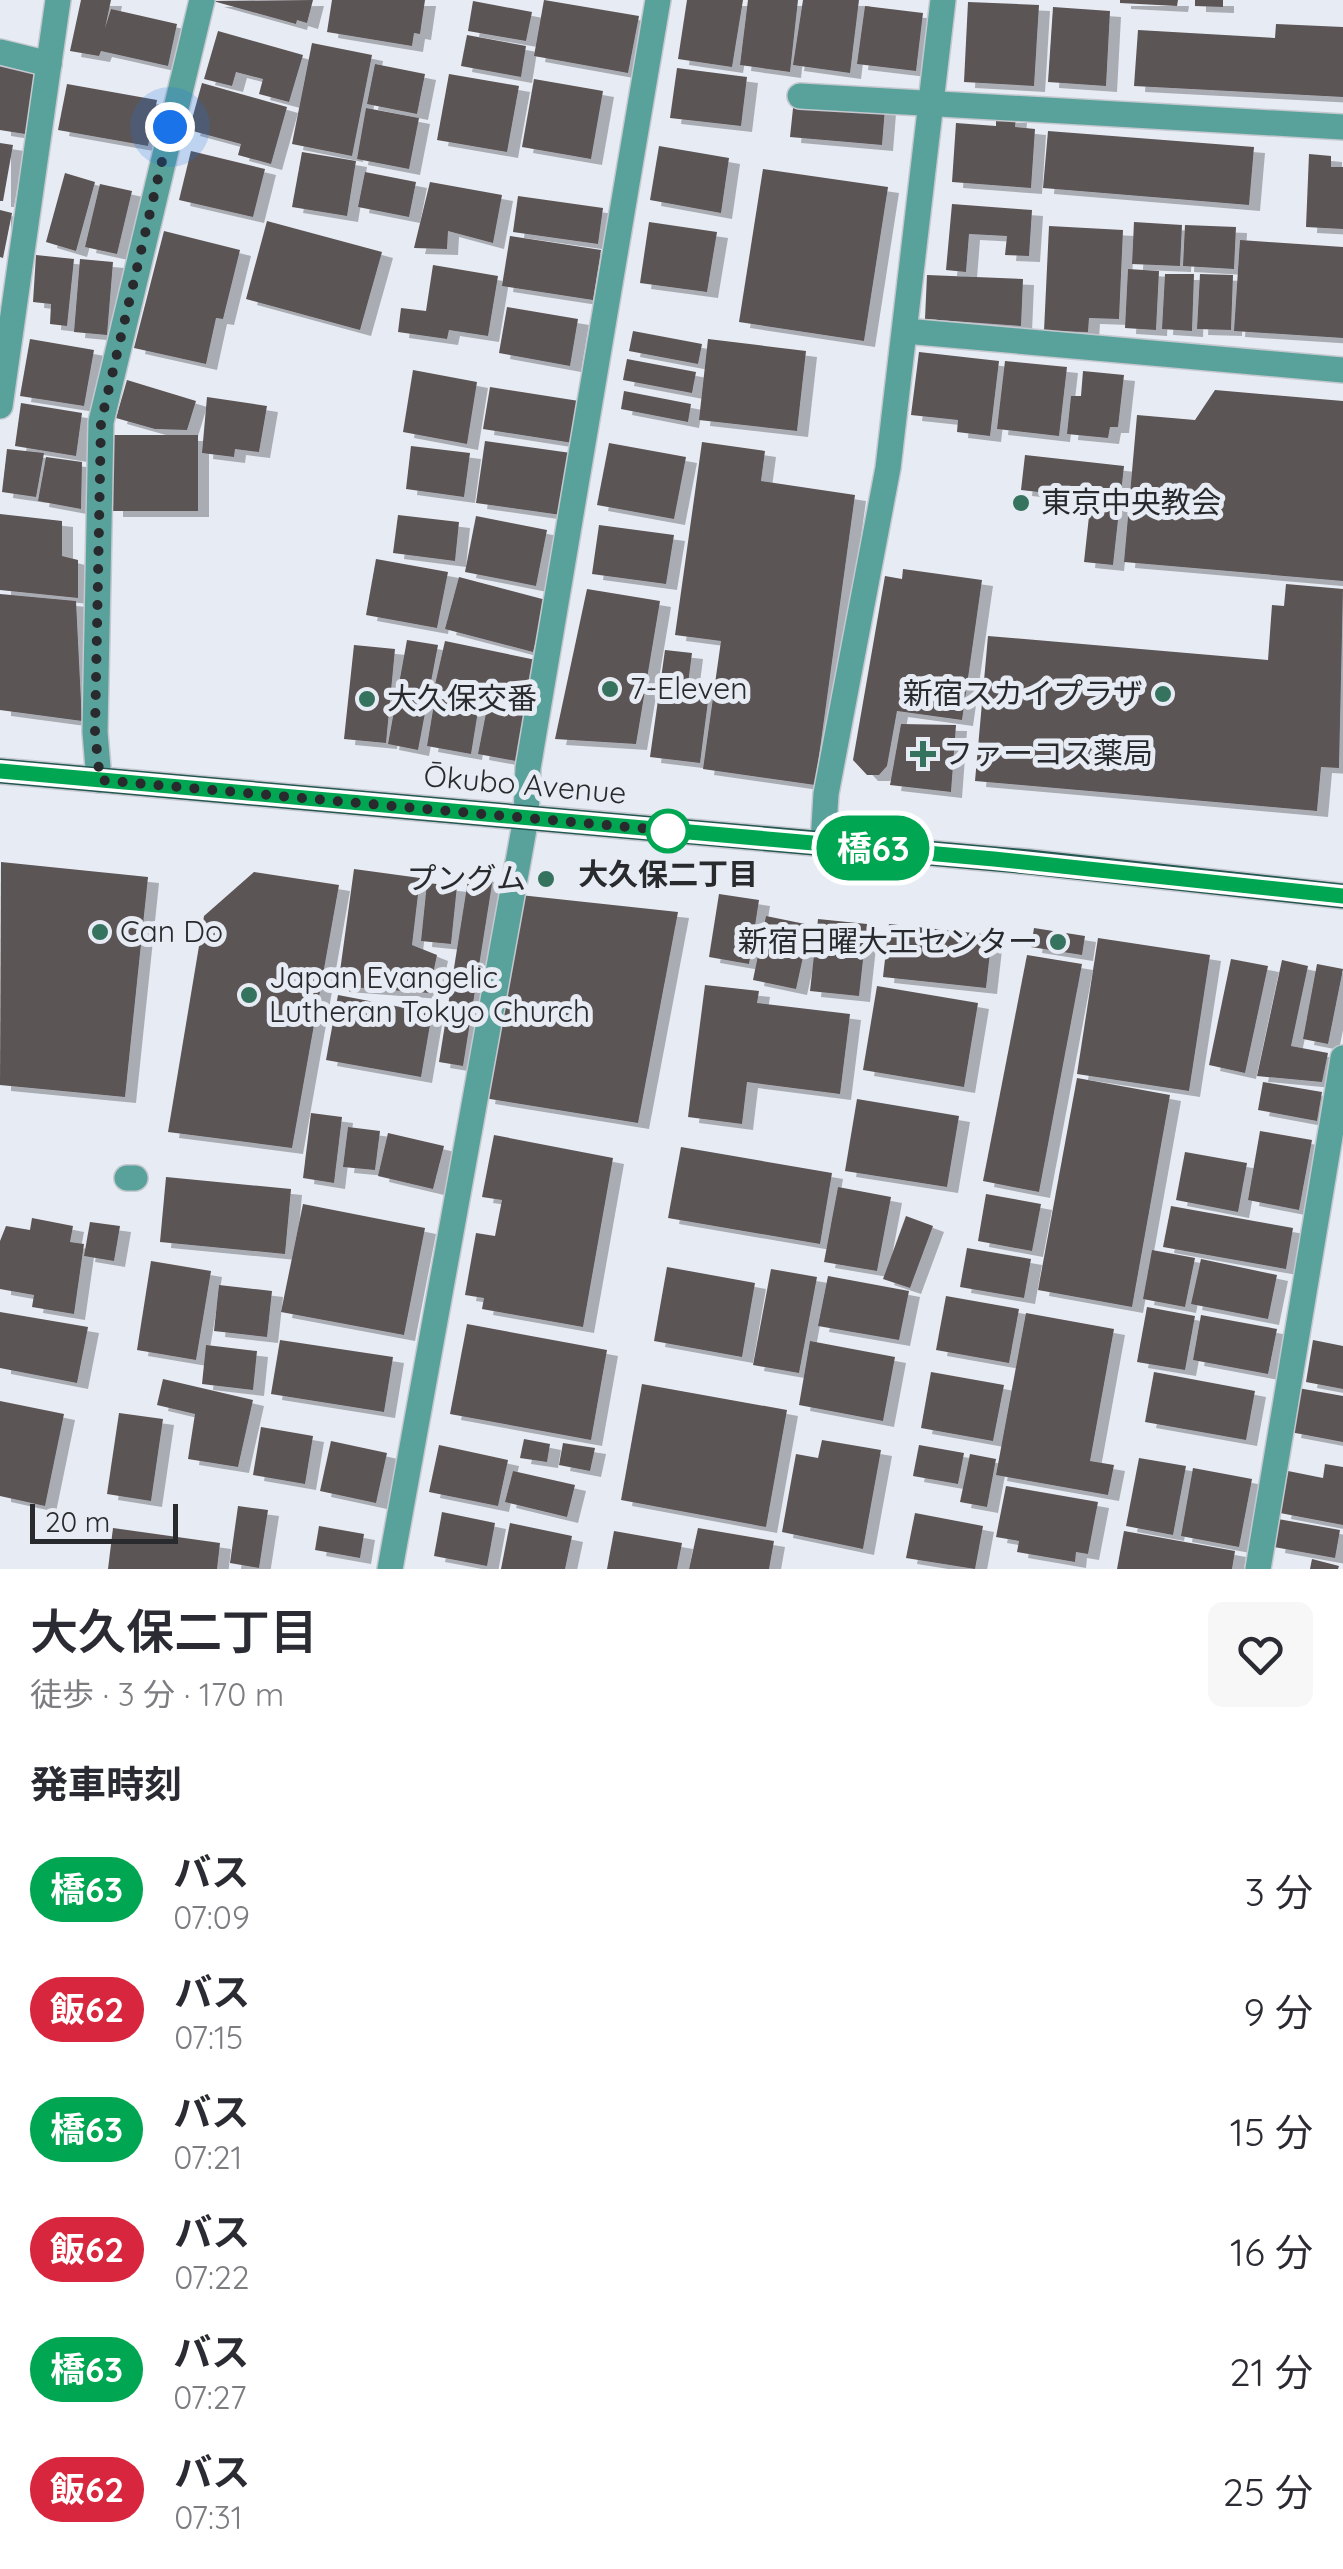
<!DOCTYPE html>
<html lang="ja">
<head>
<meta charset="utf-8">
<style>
	:root { --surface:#fff; --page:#f7f7f7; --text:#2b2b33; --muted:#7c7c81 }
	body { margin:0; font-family:Quicksand,"Noto Sans JP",sans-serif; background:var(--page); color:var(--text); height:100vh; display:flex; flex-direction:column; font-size:38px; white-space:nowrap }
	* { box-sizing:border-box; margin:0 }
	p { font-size:32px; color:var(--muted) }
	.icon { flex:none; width:55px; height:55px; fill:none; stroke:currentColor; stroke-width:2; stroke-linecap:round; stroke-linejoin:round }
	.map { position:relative; height:1569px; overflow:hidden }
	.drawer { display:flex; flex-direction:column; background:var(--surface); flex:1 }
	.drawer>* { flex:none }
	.badge { padding:0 20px; border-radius:32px; font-size:35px; line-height:65px }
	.scale { position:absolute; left:30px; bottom:25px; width:148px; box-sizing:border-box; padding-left:10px; border:5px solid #292a2d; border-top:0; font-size:28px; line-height:35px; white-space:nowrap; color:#292a2d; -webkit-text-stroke:8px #e7ebf3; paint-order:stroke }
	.you { position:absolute; width:50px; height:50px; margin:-25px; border:8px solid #fff; border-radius:50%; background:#1a73e8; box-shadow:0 0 0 15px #1a73e833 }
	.map>.badge { position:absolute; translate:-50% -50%; box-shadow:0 0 0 5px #fff }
	h2 { padding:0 30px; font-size:38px; line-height:90px }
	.round { display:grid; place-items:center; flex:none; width:105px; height:105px; border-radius:15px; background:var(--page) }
	.overview { display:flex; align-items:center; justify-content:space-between; height:170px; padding:0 30px }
	h1 { font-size:48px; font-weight:600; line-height:75px }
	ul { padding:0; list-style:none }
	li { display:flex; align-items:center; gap:30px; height:120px; padding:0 30px }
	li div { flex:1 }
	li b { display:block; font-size:38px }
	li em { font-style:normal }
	li .badge { min-width:110px; font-weight:700; text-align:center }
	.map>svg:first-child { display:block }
	.building { fill:#5c5456; filter:url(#shadow) }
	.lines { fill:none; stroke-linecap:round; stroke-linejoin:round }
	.minor-casing { stroke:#c5c8cf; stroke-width:28 }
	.major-casing { stroke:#c5c8cf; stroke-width:28 }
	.minor { stroke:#59a29b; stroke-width:25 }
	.major { stroke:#225752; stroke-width:25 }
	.line-casing { stroke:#fff; stroke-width:22 }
	.line { stroke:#00a651; stroke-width:15 }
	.walk { stroke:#292a2d; stroke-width:10; stroke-dasharray:0 18 }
	.poi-dot { fill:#36735e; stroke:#e7ebf3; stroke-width:4 }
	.stop-dot { fill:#fff; stroke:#00a651; stroke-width:5 }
	.labels { text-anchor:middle; stroke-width:10; stroke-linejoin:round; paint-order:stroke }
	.poi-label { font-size:30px; fill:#292a2d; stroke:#e7ebf3; text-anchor:start }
	.street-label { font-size:30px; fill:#292a2d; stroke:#e7ebf3 }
	.stop-label { font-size:30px; font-weight:bold; fill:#292a2d; stroke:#e7ebf3 }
</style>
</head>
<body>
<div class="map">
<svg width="1343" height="1569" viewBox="0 0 1343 1569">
	<defs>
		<filter id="shadow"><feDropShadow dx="11" dy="6" stdDeviation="0" flood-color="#0004"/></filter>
	</defs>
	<rect width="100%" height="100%" fill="#e7ebf3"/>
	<!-- building -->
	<g class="building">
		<polygon points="81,0 111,0 105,28 111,9 177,24 168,66 101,51 99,56 70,51"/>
		<polygon points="313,0 307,23 297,20 296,24 213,1"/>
		<polygon points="332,0 425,0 420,34 414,33 412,46 327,32"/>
		<polygon points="544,0 639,16 628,73 534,56"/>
		<polygon points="687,0 743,0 732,67 678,59"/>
		<polygon points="748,0 798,0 790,72 740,65"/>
		<polygon points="803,0 859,0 850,73 793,65"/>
		<polygon points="1120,0 1178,0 1177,6 1120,3"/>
		<polygon points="1195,0 1223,0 1223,7 1195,6"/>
		<polygon points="473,1 532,12 526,41 468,31"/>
		<polygon points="968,2 1039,5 1034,86 964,82"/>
		<polygon points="865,6 923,13 916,71 857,64"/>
		<polygon points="1053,7 1110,11 1106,86 1048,82"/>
		<polygon points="1276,24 1343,27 1343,97 1134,86 1138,30 1275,38"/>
		<polygon points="218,31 303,55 289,102 259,94 263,79 236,72 232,86 204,79"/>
		<polygon points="467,35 526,46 521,77 461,66"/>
		<polygon points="312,43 372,55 352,156 292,144"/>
		<polygon points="0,62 37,69 25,134 0,130"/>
		<polygon points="375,64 425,74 417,114 367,104"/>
		<polygon points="677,68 747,77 741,126 670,118"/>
		<polygon points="449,74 519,86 507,152 437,140"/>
		<polygon points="534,79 603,91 591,159 522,147"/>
		<polygon points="202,83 287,107 271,164 238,155 241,144 189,130"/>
		<polygon points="67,84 157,100 148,146 58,130"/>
		<polygon points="794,99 885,108 882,145 790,137"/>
		<polygon points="366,108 419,118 409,169 357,159"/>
		<polygon points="996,117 1016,117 1015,127 1035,129 1031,188 952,182 956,123 996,126"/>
		<polygon points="1048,131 1254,147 1249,205 1043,188"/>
		<polygon points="0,143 13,145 3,201 0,201"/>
		<polygon points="659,146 729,158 721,213 650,200"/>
		<polygon points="191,151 265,169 253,217 179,200"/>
		<polygon points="302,152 356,161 347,216 292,207"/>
		<polygon points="1309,154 1331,156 1331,167 1343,167 1343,229 1306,227"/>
		<polygon points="763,169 888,187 864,341 739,322"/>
		<polygon points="365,172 416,182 409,217 358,207"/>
		<polygon points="65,173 95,182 76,251 46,242"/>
		<polygon points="430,182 502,195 493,243 448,231 447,249 414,248"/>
		<polygon points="100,184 132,191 117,254 85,247"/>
		<polygon points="518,196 603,208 598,244 513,232"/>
		<polygon points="952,204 1032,210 1029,256 1005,255 1007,236 969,234 966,272 946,270"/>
		<polygon points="0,210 12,213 3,258 0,257"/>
		<polygon points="267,221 382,252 360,330 246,299"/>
		<polygon points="649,222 717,232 707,292 640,283"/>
		<polygon points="1134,222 1182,225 1180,266 1132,264"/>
		<polygon points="1185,225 1236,227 1234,269 1183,266"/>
		<polygon points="1049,226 1123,230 1119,319 1089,318 1088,332 1044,331"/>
		<polygon points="164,231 240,250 223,319 216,318 206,364 134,348"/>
		<polygon points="510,236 601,250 593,300 502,286"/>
		<polygon points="1240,240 1343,247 1343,338 1234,331"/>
		<polygon points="36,255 74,259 67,326 50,324 51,304 33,302"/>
		<polygon points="80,259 113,262 107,335 74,332"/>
		<polygon points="433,265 498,276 488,336 449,330 447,339 398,332 401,308 426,311"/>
		<polygon points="1128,269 1159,271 1156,330 1125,328"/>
		<polygon points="1165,274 1194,274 1192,331 1162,329"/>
		<polygon points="1200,274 1233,275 1231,330 1197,329"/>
		<polygon points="927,275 1023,279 1021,326 925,319"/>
		<polygon points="507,307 578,319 570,366 499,353"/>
		<polygon points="633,331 702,344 698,364 629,351"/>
		<polygon points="30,339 94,350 84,406 20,396"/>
		<polygon points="708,339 806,351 797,431 699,420"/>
		<polygon points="919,352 999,361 990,436 957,432 958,420 911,415"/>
		<polygon points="627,359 696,372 692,393 623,380"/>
		<polygon points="1005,361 1067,367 1059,436 997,429"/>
		<polygon points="413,370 477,382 467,444 403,432"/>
		<polygon points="1083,371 1124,375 1118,427 1110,427 1108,438 1067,434 1071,396 1081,396"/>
		<polygon points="127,380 196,401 187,430 155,429 116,418"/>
		<polygon points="490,387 579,401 573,443 483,429"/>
		<polygon points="1215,390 1343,401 1343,581 1124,562 1137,415 1195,420"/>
		<polygon points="624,391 691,404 688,422 621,409"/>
		<polygon points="207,397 267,406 259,452 235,449 234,457 202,453"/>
		<polygon points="21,403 82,413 76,456 15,446"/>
		<rect x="112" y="435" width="86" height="76"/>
		<polygon points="485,441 571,453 561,515 476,503"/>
		<polygon points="702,442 765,451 761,481 855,495 815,785 703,769 721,641 675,635"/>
		<polygon points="609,443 686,457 674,519 597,505"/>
		<polygon points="411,446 470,453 464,497 406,489"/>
		<polygon points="7,449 44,453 36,497 2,492"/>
		<polygon points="1025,455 1124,466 1113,565 1084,562 1091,498 1021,490"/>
		<polygon points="46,457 82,462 81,509 38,501"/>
		<polygon points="0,514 62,521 62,556 78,560 78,598 0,590"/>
		<polygon points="398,515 459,522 455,561 393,553"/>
		<polygon points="476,516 547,530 536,586 465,572"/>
		<polygon points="599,525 674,535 666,584 592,574"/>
		<polygon points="376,559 448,572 437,628 366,615"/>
		<polygon points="903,569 982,580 962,720 897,711 887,766 879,775 867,775 853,760 885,576 902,579"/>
		<polygon points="459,577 546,600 533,652 445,629"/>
		<polygon points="1286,584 1343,589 1339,768 1321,767 1317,811 975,781 988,636 1268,660 1272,605 1284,606"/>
		<polygon points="587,589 660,601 636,744 555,739"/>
		<polygon points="0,594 76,601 82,721 0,710"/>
		<polygon points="407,640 438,645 418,750 388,744"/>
		<polygon points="445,641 536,660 525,709 434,689"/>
		<polygon points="354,645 395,649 386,743 344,739"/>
		<polygon points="665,650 692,653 688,684 710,686 700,763 650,757"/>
		<polygon points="435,698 479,705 471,754 427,746"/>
		<polygon points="487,708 525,715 516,761 478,754"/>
		<polygon points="901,724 956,725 951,792 890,785"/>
		<polygon points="1,862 148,877 125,1097 0,1085"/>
		<polygon points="354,869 420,878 412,945 437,955 429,993 338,986"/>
		<polygon points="254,872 339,885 292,1148 168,1132 204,916"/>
		<polygon points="469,874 493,878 463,1066 439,1062"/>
		<polygon points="427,883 457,886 451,944 421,941"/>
		<polygon points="719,894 759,900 749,964 709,957"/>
		<polygon points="520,895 678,912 638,1123 484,1098"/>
		<polygon points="766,916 810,925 796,989 753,980"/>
		<polygon points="818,919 867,924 859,996 810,991"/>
		<polygon points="889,924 992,935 986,988 883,977"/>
		<polygon points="1034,928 1085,936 1082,955 1031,947"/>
		<polygon points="1098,938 1210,955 1189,1091 1077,1074"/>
		<polygon points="1027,955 1082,964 1039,1192 983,1181"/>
		<polygon points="1231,959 1268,966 1245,1073 1209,1065"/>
		<polygon points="1282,960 1308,966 1291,1046 1328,1053 1322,1082 1257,1076"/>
		<polygon points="1317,964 1343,969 1328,1044 1303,1039"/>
		<polygon points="705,985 759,991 757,1003 850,1014 840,1094 747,1082 742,1124 688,1117"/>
		<polygon points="877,986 978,1003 964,1087 863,1070"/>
		<polygon points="338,995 432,1013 421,1077 326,1060"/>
		<polygon points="1077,1078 1170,1095 1132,1307 1038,1290"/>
		<polygon points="1263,1082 1322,1092 1317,1121 1258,1110"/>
		<polygon points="857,1099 959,1116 947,1187 845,1171"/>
		<polygon points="311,1113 342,1117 334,1183 303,1178"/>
		<polygon points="348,1127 380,1131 375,1170 343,1167"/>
		<polygon points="1260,1131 1312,1140 1299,1210 1248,1200"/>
		<polygon points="388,1133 444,1146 433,1189 378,1176"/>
		<polygon points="494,1135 613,1158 583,1327 482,1309 484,1298 465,1295 476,1233 495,1236 502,1200 482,1197"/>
		<polygon points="681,1147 832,1173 820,1244 668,1218"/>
		<polygon points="1185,1152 1247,1163 1238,1212 1176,1200"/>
		<polygon points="166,1177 291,1189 285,1254 160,1242"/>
		<polygon points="838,1187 891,1197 877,1271 824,1262"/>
		<polygon points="986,1194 1041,1204 1032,1251 978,1241"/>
		<polygon points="303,1204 425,1228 404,1335 281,1312"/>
		<polygon points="1171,1206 1293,1228 1286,1269 1163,1247"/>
		<polygon points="906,1216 933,1226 910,1288 883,1279"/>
		<polygon points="32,1218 73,1226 70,1242 84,1244 74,1314 32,1307 34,1295 0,1289 0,1241 6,1226 30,1230"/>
		<polygon points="90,1222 120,1226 114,1261 84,1256"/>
		<polygon points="967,1248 1031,1259 1024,1298 960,1287"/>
		<polygon points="1152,1250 1195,1258 1185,1307 1143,1299"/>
		<polygon points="1201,1259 1277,1275 1268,1319 1191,1304"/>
		<polygon points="151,1261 211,1271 196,1360 137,1350"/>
		<polygon points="667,1267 755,1283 742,1357 654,1341"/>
		<polygon points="771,1269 817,1277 799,1373 753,1365"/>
		<polygon points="828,1276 909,1291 899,1340 818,1326"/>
		<polygon points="219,1285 272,1291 267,1337 214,1331"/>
		<polygon points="946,1296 1019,1309 1009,1363 936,1350"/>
		<polygon points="1147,1307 1195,1316 1185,1370 1137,1362"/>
		<polygon points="0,1312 88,1327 77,1383 0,1368"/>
		<polygon points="1026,1313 1114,1329 1090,1461 1114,1465 1108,1495 996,1475"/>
		<polygon points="1201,1315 1277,1329 1268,1374 1193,1360"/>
		<polygon points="467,1324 607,1350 591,1440 450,1414"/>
		<polygon points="280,1340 393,1357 384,1412 271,1394"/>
		<polygon points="1313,1340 1343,1346 1343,1389 1306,1382"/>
		<polygon points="810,1341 895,1357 883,1421 799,1405"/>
		<polygon points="206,1345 257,1351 253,1390 202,1384"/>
		<polygon points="931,1372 1004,1385 993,1441 921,1428"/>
		<polygon points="1154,1372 1255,1391 1246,1440 1145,1422"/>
		<polygon points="163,1379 253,1400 238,1467 188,1459 195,1414 157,1405"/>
		<polygon points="642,1384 787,1410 766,1527 621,1500"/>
		<polygon points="1298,1388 1343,1396 1343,1442 1290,1432"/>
		<polygon points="0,1401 64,1414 45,1506 0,1496"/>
		<polygon points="119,1413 163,1419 151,1501 107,1494"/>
		<polygon points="261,1427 313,1436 305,1484 253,1475"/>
		<polygon points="524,1439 550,1444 547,1462 520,1458"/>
		<polygon points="822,1440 881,1450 863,1549 782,1532 796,1454 818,1458"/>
		<polygon points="331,1441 387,1453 376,1503 320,1491"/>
		<polygon points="563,1443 595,1448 590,1471 559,1465"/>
		<polygon points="439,1445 508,1460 498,1506 429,1492"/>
		<polygon points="919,1445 964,1453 958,1484 913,1476"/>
		<polygon points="970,1454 996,1459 987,1507 960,1502"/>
		<polygon points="1139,1458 1186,1466 1173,1535 1126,1526"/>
		<polygon points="1325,1464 1343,1467 1343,1525 1280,1513 1288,1471 1323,1478"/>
		<polygon points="1193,1468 1252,1479 1239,1547 1181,1536"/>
		<polygon points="513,1471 575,1485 567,1517 505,1502"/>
		<polygon points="1006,1486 1098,1502 1088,1554 1076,1552 1075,1562 1017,1552 1019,1541 996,1537"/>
		<polygon points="238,1506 268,1510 259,1568 230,1563"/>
		<polygon points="442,1512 495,1523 487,1566 434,1556"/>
		<polygon points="915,1513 983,1526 975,1569 906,1558"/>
		<polygon points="1278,1519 1340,1530 1335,1558 1274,1547"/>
		<polygon points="510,1523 572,1536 565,1569 501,1569"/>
		<polygon points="319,1526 364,1534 360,1558 315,1550"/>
		<polygon points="113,1528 220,1543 217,1569 108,1569"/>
		<polygon points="698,1528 774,1541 769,1569 689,1569"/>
		<polygon points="614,1531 682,1543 677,1569 607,1569"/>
		<polygon points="1124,1531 1235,1551 1232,1569 1117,1569"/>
		<polygon points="1312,1559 1339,1566 1338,1569 1310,1569"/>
	</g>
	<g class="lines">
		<!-- minor casing -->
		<g class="minor-casing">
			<g id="minor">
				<polyline points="0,52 49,64"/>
				<polyline points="800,96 1343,127"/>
				<polyline points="905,331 1343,370"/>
				<polyline points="0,406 58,0"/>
				<polyline points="99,780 95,732 101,422 202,0"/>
				<polyline points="823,843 826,794 888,468 943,0"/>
				<polyline points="127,1178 135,1178"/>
				<polyline points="390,1569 526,818 528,768 658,0"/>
				<polyline points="1258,1569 1343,1058"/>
			</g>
		</g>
		<!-- major casing -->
		<g class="major-casing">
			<polyline id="major" points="0,771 1029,862 1343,896"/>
		</g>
		<!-- minor -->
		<use href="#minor" class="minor"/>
		<!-- major -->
		<use href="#major" class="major"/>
	</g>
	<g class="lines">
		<!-- line casing -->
		<g class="line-casing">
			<polyline id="line" points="0,771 994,859 1343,896"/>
		</g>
		<!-- line -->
		<use href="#line" class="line"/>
		<!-- walk -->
		<polyline class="walk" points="170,127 101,422 95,732 100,780 673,831 668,831"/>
	</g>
	<!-- markers -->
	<g class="poi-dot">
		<circle cx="1021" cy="503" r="10"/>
		<circle cx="610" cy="689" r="10"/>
		<circle cx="1163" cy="694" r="10"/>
		<circle cx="367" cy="699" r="10"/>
		<path d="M918 739h10v10h10v10h-10v10h-10v-10h-10v-10h10z"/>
		<circle cx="546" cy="879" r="10"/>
		<circle cx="100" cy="932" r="10"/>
		<circle cx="1058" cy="942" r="10"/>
		<circle cx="249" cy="995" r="10"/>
	</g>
	<circle class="stop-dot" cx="668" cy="831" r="20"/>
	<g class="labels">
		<!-- poi labels -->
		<g class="poi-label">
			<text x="1041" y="513">東京中央教会</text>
			<text x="630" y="699">7-Eleven</text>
			<text x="1143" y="704" text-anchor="end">新宿スカイプラザ</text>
			<text x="387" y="709">大久保交番</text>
			<text x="943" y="764">ファーコス薬局</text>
			<text x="526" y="889" text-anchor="end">プングム</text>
			<text x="120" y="942">Can Do</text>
			<text x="1038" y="952" text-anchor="end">新宿日曜大工センター</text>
			<text x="269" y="988">Japan Evangelic<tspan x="269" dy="34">Lutheran Tokyo Church</tspan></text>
		</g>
		<!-- street labels -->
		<g class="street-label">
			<text transform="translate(525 785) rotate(5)" y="10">Ōkubo Avenue</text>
		</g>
		<!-- stop labels -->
		<g class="stop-label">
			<text x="668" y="885">大久保二丁目</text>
		</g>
	</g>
</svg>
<div class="scale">20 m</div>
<div class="you" style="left:170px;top:127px"></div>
<b class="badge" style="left:873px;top:848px;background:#00a651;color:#fff">橋63</b>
</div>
<section class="drawer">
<div class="overview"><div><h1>大久保二丁目</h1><p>徒歩 · 3 分 · 170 m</p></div><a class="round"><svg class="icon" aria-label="heart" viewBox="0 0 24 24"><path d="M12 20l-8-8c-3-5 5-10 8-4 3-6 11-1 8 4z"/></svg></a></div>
<h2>発車時刻</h2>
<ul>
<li><span class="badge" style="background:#00a651;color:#fff">橋63</span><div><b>バス</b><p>07:09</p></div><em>3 分</em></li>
<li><span class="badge" style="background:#d7263d;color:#fff">飯62</span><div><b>バス</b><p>07:15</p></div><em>9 分</em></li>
<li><span class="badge" style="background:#00a651;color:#fff">橋63</span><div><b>バス</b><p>07:21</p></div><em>15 分</em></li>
<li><span class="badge" style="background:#d7263d;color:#fff">飯62</span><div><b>バス</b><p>07:22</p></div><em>16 分</em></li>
<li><span class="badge" style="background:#00a651;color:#fff">橋63</span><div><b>バス</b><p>07:27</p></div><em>21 分</em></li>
<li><span class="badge" style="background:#d7263d;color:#fff">飯62</span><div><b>バス</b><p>07:31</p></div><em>25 分</em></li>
</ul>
</section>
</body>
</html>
